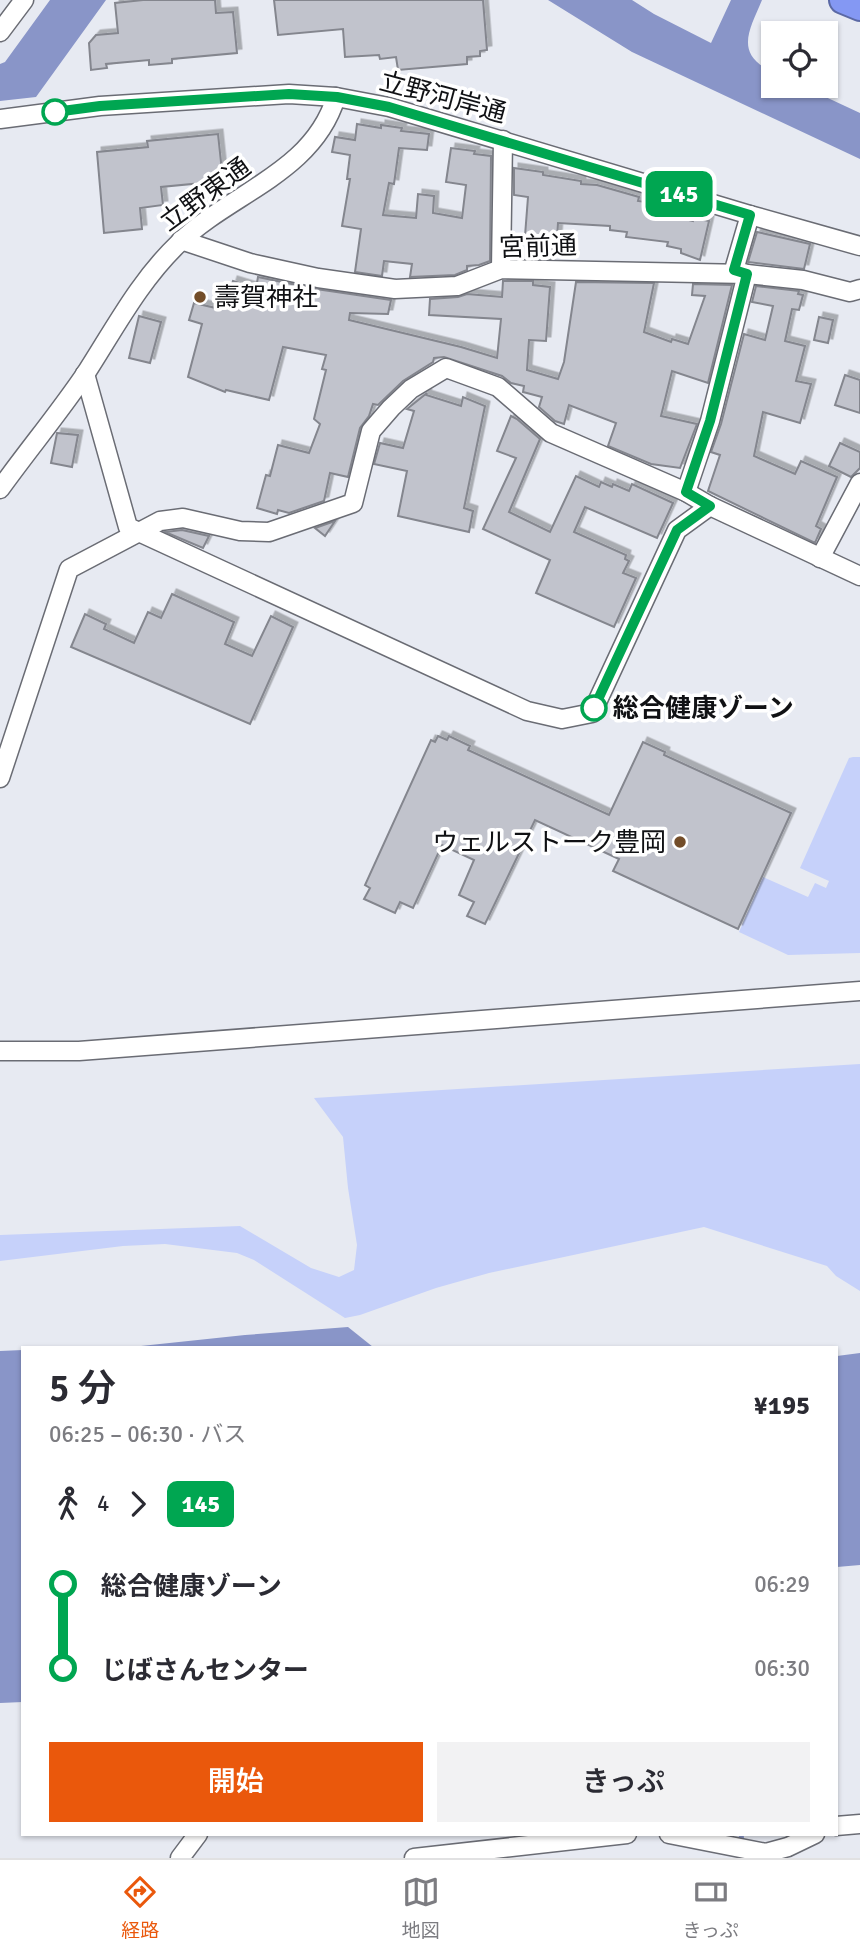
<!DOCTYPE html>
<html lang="ja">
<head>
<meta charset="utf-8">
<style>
	:root { --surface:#fff; --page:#f2f2f3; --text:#2b2b33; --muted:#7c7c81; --line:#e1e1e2; --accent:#ea580c }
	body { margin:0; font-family:Signika,"Noto Sans JP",sans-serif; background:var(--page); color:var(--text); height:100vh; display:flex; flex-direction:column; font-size:26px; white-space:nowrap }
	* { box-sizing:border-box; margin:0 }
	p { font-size:23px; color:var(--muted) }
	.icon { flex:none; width:38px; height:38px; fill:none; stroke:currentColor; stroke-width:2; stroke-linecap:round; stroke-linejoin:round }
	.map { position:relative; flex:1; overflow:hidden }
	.sheet { position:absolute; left:21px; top:1346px; width:817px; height:490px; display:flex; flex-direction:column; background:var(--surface); border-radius:0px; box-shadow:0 2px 5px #0004 }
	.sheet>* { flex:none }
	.badge { padding:0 14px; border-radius:10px; font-size:24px; line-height:46px }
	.tools { position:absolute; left:761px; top:21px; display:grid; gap:14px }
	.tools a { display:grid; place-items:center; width:77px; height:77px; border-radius:0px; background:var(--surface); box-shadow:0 2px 5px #0004; font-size:35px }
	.map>.badge { position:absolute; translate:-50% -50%; box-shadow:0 0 0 4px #fff }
	.legs { display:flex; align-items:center; gap:10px; height:77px; padding:0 28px; font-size:23px }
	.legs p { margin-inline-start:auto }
	.headline { display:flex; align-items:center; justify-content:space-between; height:119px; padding:0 28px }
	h1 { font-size:38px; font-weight:600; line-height:52px }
	.primary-button { display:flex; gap:14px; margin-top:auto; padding:14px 28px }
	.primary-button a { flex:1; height:80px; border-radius:0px; background:var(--accent); color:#fff; font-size:28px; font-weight:600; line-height:80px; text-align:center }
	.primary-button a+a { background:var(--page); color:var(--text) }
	ul { padding:0 28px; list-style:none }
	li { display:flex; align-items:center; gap:24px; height:84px; font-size:26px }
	li i { display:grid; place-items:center; width:10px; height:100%; margin:0 9px; background:currentColor }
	li i::after { content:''; width:18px; height:18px; margin:-9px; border:5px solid; border-radius:50%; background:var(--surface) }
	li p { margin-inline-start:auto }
	li:first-child i { background:linear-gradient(#0000 50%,currentColor 0) }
	li:last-child i { background:linear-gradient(currentColor 50%,#0000 0) }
	.tab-bar { display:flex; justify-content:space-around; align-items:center; height:98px; border-top:2px solid var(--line); background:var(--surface); font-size:19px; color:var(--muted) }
	.tab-bar a { display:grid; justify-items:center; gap:4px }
	.tab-bar .active { color:var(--accent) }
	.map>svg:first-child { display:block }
	.green { fill:#c6d1fa }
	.water { fill:#8995c8 }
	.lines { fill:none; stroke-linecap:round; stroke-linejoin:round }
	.stream { stroke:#8995c8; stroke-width:5 }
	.building { fill:#c1c3cc; stroke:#84868e; stroke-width:2; filter:url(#shadow) }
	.minor-casing { stroke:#6a6c74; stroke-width:21 }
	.highway-casing { stroke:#5b69a5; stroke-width:30 }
	.minor { stroke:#fff; stroke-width:18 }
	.highway { stroke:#8498f3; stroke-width:26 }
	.line-1-casing { stroke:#fff; stroke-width:16 }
	.line-1 { stroke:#00a651; stroke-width:10 }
	.stop-1-dot { fill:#fff; stroke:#00a651; stroke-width:3.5 }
	.poi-dot { fill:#734d29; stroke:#fff; stroke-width:2.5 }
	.labels { text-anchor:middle; stroke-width:7; stroke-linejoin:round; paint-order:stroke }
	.street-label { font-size:26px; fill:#101114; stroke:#fff }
	.poi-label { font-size:26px; fill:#101114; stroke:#fff; text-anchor:start }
	.stop-label { font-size:26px; font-weight:bold; fill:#101114; stroke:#fff; text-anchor:start }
</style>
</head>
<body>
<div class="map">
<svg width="860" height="1858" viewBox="0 0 860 1858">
	<defs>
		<filter id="shadow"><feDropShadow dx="4.5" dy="-4.5" stdDeviation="0" flood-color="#0004"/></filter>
	</defs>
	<rect width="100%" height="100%" fill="#e7eaf2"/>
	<!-- green -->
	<g class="green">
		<polygon points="853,757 860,757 860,953 788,955 739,932 763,877 808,897 815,883 826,888 829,881 800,868 849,758"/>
		<polygon points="860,1064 860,1291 836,1276 827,1266 704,1227 489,1273 436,1288 360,1315 345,1318 254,1260 237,1253 165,1244 123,1246 0,1261 0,1235 240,1226 311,1268 339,1277 354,1270 357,1245 348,1188 343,1137 314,1098"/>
	</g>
	<!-- water -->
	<g class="water">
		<polygon points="50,0 106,0 36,97 0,101 0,64 5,62"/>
		<path d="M 548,0 L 632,0 L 654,14 L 711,43 L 731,0 L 762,0 C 749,31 734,54 773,72 L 774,86 L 802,86 L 860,113 L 860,159 L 632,52 Z"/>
		<polygon points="348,1327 373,1347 102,1347 141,1346 245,1335"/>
		<polygon points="23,1350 23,1702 0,1703 0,1351"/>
		<polygon points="860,1353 860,1565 837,1567 837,1356"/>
	</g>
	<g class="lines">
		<!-- stream -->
		<polyline class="stream" points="741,1834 744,1858"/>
	</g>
	<!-- building -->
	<g class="building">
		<polygon points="143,0 215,0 216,13 233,12 237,53 172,59 172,63 149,65 149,60 106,64 107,68 91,70 89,43 96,35 118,33 115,3"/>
		<polygon points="274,0 483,0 487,50 480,51 480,56 467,57 467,64 398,70 396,57 380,59 379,55 345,57 343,29 278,35"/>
		<polygon points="357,124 381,128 381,125 402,128 401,131 429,134 427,150 399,148 394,184 389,183 383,215 416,218 418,194 434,196 433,213 462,218 466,185 446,182 451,148 475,151 474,154 491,156 490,261 479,265 467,266 467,270 455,275 410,277 412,264 384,261 382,276 355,272 361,229 342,226 350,179 347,179 350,155 332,152 335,137 355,140"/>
		<polygon points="218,134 223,181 161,187 163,205 140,208 142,229 104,233 97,152 148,147 147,141"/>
		<polygon points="514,168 543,172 543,175 581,181 581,184 597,185 639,197 638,201 653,203 652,211 693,221 694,218 709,221 700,260 681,253 681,249 667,246 668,242 626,237 627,232 610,230 610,226 558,223 557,239 553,238 552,259 530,257 532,237 525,236 528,197 514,195"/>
		<polygon points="757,232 810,244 804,269 748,262"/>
		<polygon points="258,277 316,289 391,300 388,314 350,313 349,320 461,347 497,358 501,319 429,315 430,299 458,297 467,294 502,297 503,281 533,281 533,285 550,287 546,341 529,340 527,370 558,379 564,362 576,282 654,283 644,332 671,342 672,339 688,344 705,296 692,295 693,284 732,285 708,383 672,371 661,416 697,424 680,468 651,464 608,446 616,423 569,405 564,424 555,421 539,407 542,397 523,392 524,386 511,383 502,376 444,357 434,358 433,362 403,381 378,405 373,404 369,416 360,428 348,477 330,473 324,501 289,513 278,510 277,514 257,508 266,475 270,476 278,445 309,453 320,424 314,419 326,370 322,369 326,355 283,347 269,400 226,390 225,392 188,377 202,324 189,320 194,303 216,308 217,306 225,308 233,281 256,288"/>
		<polygon points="756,286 799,291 798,294 803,295 799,310 792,309 785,341 805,346 796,381 811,384 800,423 763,412 754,456 795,474 801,461 837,477 816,526 821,529 815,543 708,491 720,455 711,452 721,424 744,334 765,340 773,306 752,302"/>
		<polygon points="139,316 161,322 150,363 129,358"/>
		<polygon points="819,317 833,320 828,343 814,340"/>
		<polygon points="845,375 860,380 860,413 835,405"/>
		<polygon points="427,393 426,395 461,406 463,397 485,406 464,508 473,511 469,532 398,516 407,471 374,464 380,443 403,448 414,411 407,409"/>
		<polygon points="511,416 517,419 540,439 509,512 550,532 576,476 599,487 601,482 612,487 613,484 629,491 632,484 673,503 657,538 585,507 574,532 626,555 625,559 629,561 623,573 636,578 614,627 536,593 550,560 483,529 516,458 497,451"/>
		<polygon points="57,433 78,435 72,467 51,463"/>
		<polygon points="840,443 860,452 860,468 851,477 829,466"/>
		<polygon points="335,521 325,536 315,528"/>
		<polygon points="182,530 209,536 203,548 165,532"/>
		<polygon points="172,594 234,622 225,644 252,656 271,616 293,627 250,724 71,647 85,614 106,624 104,629 134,643 148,612 161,618"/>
		<polygon points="438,736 447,740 449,736 470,746 468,750 609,815 643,742 665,752 664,755 791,813 738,929 613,871 619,859 535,820 485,924 467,916 474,902 459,895 474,860 442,845 413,908 400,902 395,913 364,899 370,888 365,885 431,740 435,742"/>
	</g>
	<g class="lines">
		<!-- minor casing -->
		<g class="minor-casing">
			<g id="minor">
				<polyline points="0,32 24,0"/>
				<polyline points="0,119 100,106 289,94 336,97 389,107 750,215 860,246"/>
				<polyline points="181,240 250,263 318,278 395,289 457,286 501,269 747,274 803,280 850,292 860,289"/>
				<polyline points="501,269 503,140"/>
				<polyline points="85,374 128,527 527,711 562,719 592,713 677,530 710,506 860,576"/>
				<path d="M 0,489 C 28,450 59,413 86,373 C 115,328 140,280 179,243 C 230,193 313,173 336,97"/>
				<polyline points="686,492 710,421 747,274 734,270 750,215"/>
				<polyline points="820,558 860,483"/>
				<polyline points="0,778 69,569 160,521 183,518 240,531 269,532 353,503 371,431 391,408 411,389 446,368 498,387 551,433 686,492 710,506"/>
				<polyline points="0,1051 79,1051 860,991"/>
				<polyline points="836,1826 860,1824"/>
				<polyline points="669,1834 766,1853 788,1847 815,1834"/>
				<polyline points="180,1858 198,1834"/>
				<polyline points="414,1858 627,1834"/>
			</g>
		</g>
		<!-- highway casing -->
		<g class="highway-casing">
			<polyline id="highway" points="843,0 860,7"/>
		</g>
		<!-- minor -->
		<use href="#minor" class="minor"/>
		<!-- highway -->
		<use href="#highway" class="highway"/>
	</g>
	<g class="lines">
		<!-- line-1 casing -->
		<g class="line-1-casing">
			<polyline id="line-1" points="55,112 100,106 289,94 337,97 389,107 750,215 734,270 747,274 710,421 686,492 710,506 677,530 594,708"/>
		</g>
		<!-- line-1 -->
		<use href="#line-1" class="line-1"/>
	</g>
	<!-- markers -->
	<g class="stop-1-dot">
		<circle cx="55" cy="112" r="12"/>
		<circle cx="594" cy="708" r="12"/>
	</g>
	<g class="poi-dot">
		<circle cx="200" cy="297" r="7"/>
		<circle cx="680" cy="842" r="7"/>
	</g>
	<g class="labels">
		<!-- street labels -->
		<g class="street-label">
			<text transform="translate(443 97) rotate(15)" y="9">立野河岸通</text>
			<text transform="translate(205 194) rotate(-36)" y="9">立野東通</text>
			<text transform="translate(538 246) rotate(-2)" y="9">宮前通</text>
		</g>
		<!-- poi labels -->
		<g class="poi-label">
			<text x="214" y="306">壽賀神社</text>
			<text x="666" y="851" text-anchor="end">ウェルストーク豊岡</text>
		</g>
		<!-- stop labels -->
		<g class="stop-label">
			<text x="613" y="717">総合健康ゾーン</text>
		</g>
	</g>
</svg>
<div class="tools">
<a><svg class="icon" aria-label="locate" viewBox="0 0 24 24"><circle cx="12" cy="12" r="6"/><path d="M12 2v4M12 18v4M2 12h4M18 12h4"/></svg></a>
</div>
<b class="badge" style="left:679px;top:194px;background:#00a651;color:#fff">145</b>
<section class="sheet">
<div class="headline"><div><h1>5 分</h1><p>06:25 – 06:30 · バス</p></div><b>¥195</b></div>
<div class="legs"><svg class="icon" aria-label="walk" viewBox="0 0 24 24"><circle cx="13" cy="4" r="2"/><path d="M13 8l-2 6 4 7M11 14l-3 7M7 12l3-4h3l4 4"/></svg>4<svg class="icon" aria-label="forward" viewBox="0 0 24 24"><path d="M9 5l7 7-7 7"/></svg><b class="badge" style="background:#00a651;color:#fff">145</b></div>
<ul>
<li><i style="color:#00a651"></i><b>総合健康ゾーン</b><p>06:29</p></li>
<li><i style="color:#00a651"></i><b>じばさんセンター</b><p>06:30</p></li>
</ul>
<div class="primary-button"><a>開始</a><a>きっぷ</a></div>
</section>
</div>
<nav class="tab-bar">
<a class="active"><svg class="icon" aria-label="directions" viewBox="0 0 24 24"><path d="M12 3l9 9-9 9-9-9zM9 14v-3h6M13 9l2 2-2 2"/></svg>経路</a>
<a><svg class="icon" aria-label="map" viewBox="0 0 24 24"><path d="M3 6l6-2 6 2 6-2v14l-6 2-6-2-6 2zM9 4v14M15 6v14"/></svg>地図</a>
<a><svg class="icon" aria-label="tickets" viewBox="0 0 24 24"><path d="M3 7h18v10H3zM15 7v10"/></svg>きっぷ</a>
</nav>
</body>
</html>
